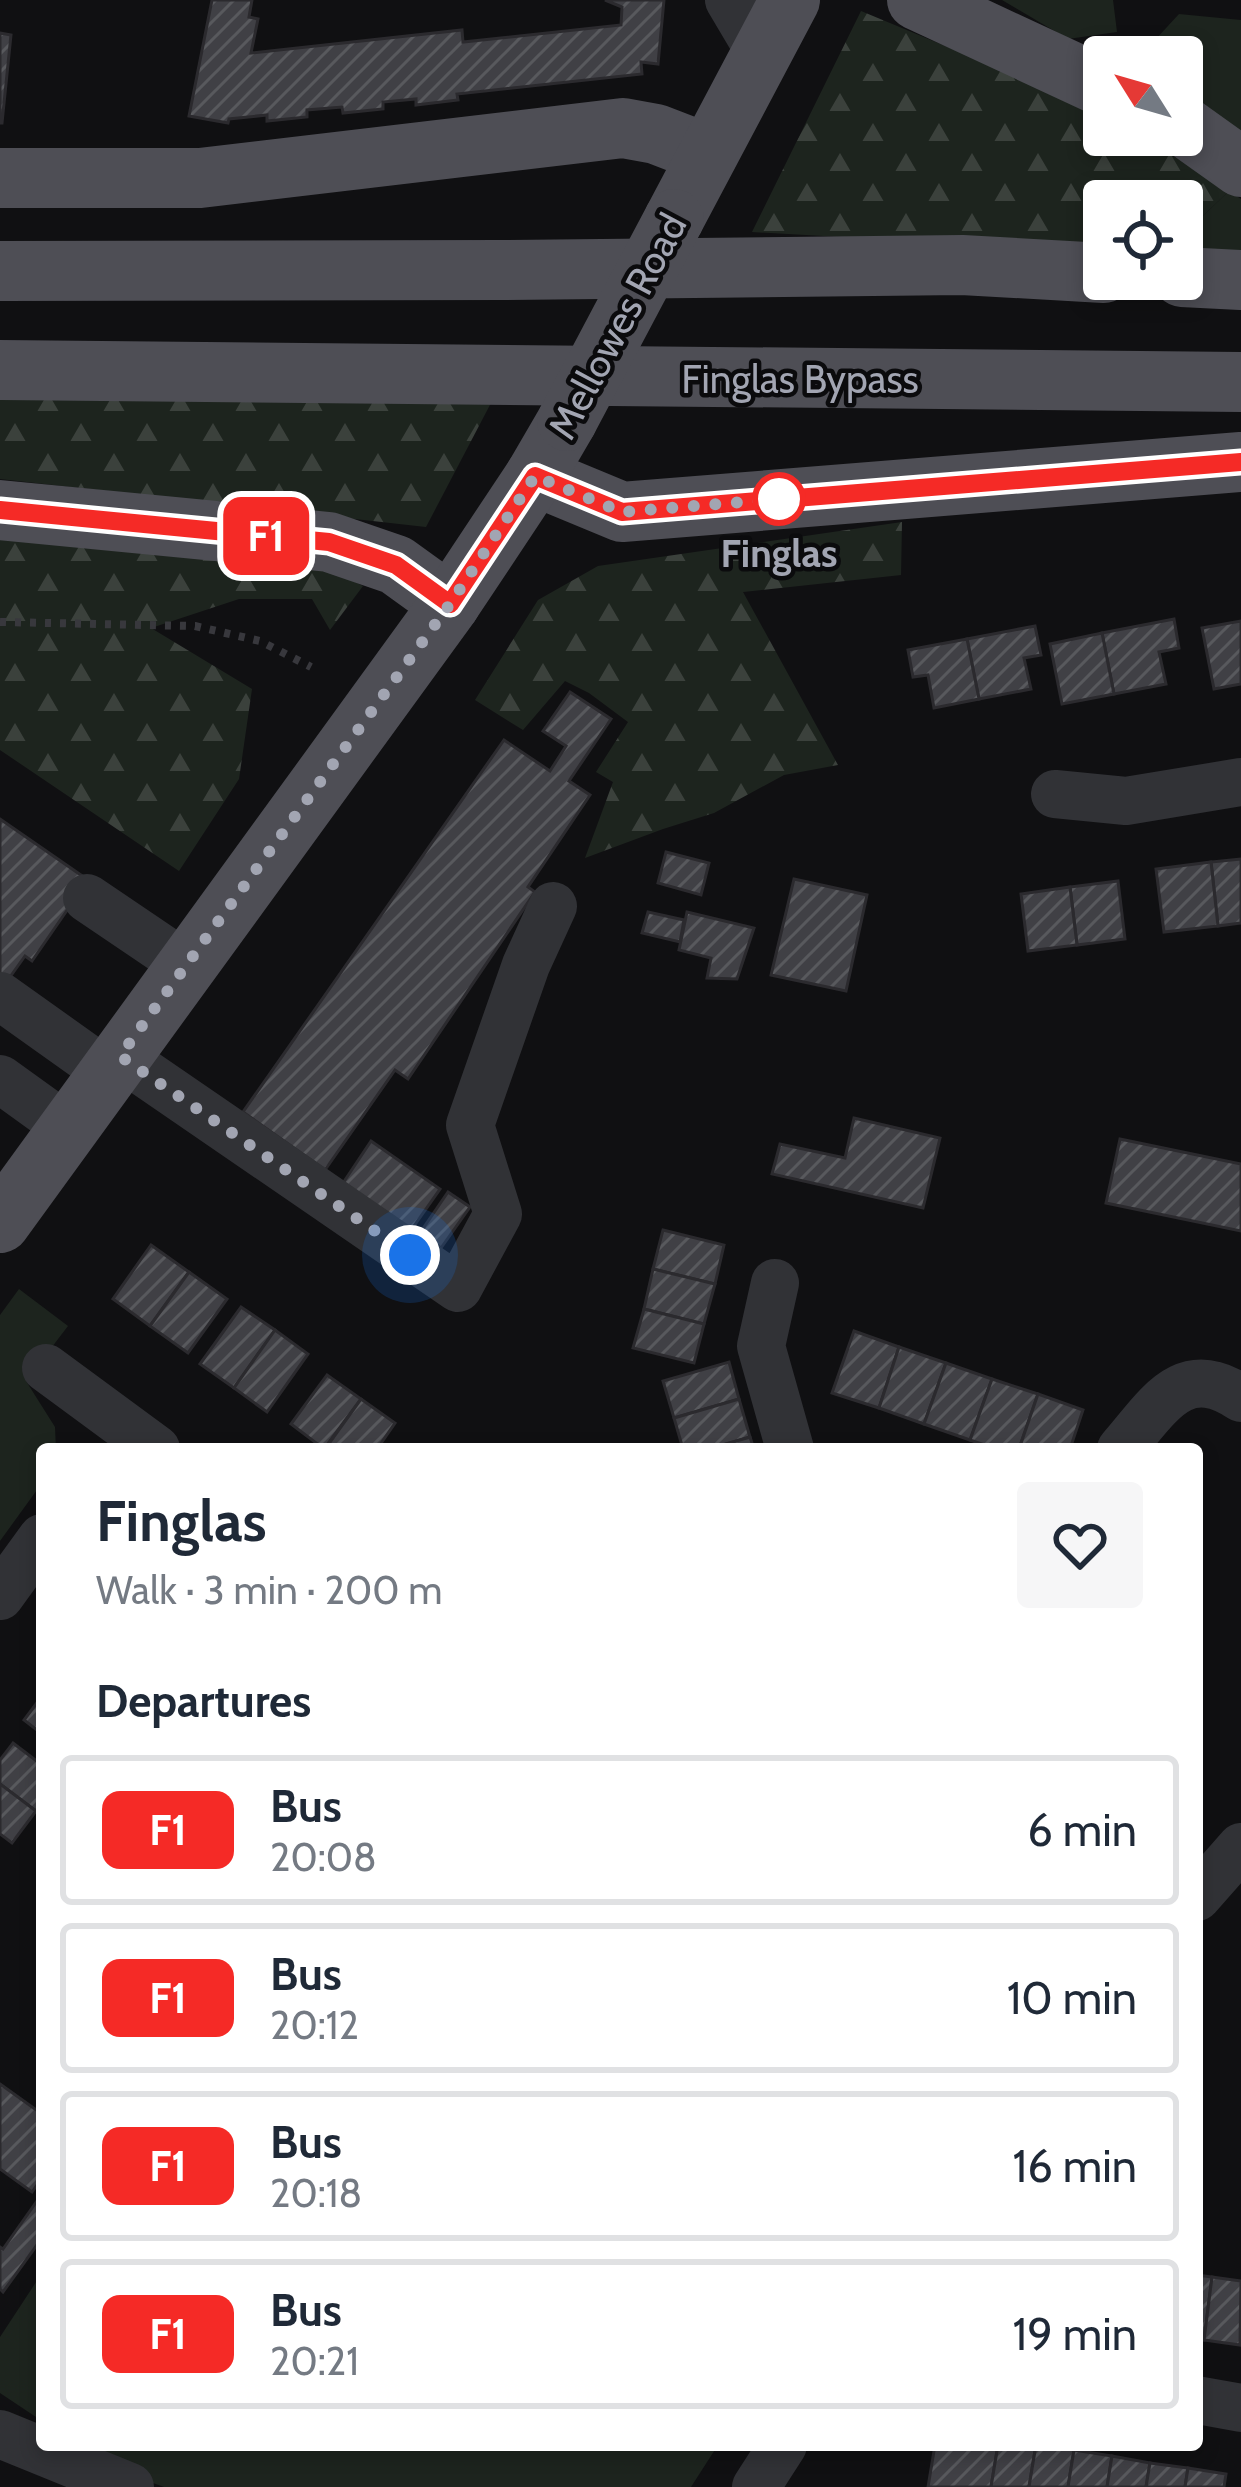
<!DOCTYPE html>
<html lang="en">
<head>
<meta charset="utf-8">
<style>
	:root { --surface:#fff; --page:#f6f6f7; --text:#1f2937; --muted:#747a83; --line:#e0e1e3 }
	body { margin:0; font-family:Cabin,sans-serif; background:var(--page); color:var(--text); height:100vh; display:flex; flex-direction:column; font-size:45px; white-space:nowrap }
	* { box-sizing:border-box; margin:0 }
	p { font-size:39px; color:var(--muted) }
	.icon { flex:none; width:66px; height:66px; fill:none; stroke:currentColor; stroke-width:2; stroke-linecap:round; stroke-linejoin:round }
	.map { position:relative; flex:1; overflow:hidden }
	.drawer { position:absolute; left:36px; top:1443px; width:1167px; height:1008px; display:flex; flex-direction:column; background:var(--surface); border-radius:12px; box-shadow:0 6px 18px #0003 }
	.drawer>* { flex:none }
	.badge { padding:0 24px; border-radius:18px; font-size:42px; line-height:78px }
	.needle { width:78px; rotate:307deg }
	.fabs { position:absolute; left:1083px; top:36px; display:grid; gap:24px }
	.fabs a { display:grid; place-items:center; width:120px; height:120px; border-radius:12px; background:var(--surface); box-shadow:0 6px 18px #0003; font-size:60px }
	.you { position:absolute; width:60px; height:60px; margin:-30px; border:9px solid #fff; border-radius:50%; background:#1a73e8; box-shadow:0 0 0 18px #1a73e833 }
	.map>.badge { position:absolute; translate:-50% -50%; box-shadow:0 0 0 6px #fff }
	h2 { padding:0 60px; font-size:45px; line-height:108px }
	.round { display:grid; place-items:center; flex:none; width:126px; height:126px; border-radius:12px; background:var(--page) }
	.overview { display:flex; align-items:center; justify-content:space-between; height:204px; padding:0 60px }
	h1 { font-size:57px; font-weight:700; line-height:90px }
	ul { padding:0; list-style:none }
	li { display:flex; align-items:center; gap:36px; height:150px; margin:0 24px 18px; padding:0 36px; border:6px solid var(--line); border-radius:12px }
	li div { flex:1 }
	li b { display:block; font-size:45px }
	li em { font-style:normal }
	li .badge { min-width:132px; font-weight:700; text-align:center }
	.map>svg:first-child { display:block }
	.grass { fill:#1d241e }
	.forest { fill:url(#forest-firs) }
	.building { fill:url(#building-hatch); stroke:#2b2a2e; stroke-width:3 }
	.lines { fill:none; stroke-linecap:round; stroke-linejoin:round }
	.path { stroke:#38383d; stroke-width:8; stroke-dasharray:6 9; stroke-linecap:butt }
	.minor { stroke:#313236; stroke-width:48 }
	.major { stroke:#4e4e55; stroke-width:60 }
	.major-bridge { stroke:#4e4e55; stroke-width:60 }
	.line-casing { stroke:#fff; stroke-width:27 }
	.line { stroke:#f52a26; stroke-width:18 }
	.walk { stroke:#a2a5b2; stroke-width:12; stroke-dasharray:0 21.6 }
	.stop-dot { fill:#fff; stroke:#f52a26; stroke-width:6 }
	.labels { text-anchor:middle; stroke-width:9; stroke-linejoin:round; paint-order:stroke }
	.street-label { font-size:39px; fill:#a2a5b2; stroke:#0b0b0d }
	.stop-label { font-size:39px; font-weight:bold; fill:#a2a5b2; stroke:#0b0b0d }
</style>
</head>
<body>
<div class="map">
<svg width="1241" height="2487" viewBox="0 0 1241 2487">
	<defs>
		<pattern id="forest-firs" width="22" height="20" patternUnits="userSpaceOnUse" patternTransform="scale(3)"><rect width="22" height="20" fill="#1d241e"/><path d="M5 1l3.5 6h-7zM16 11l3.5 6h-7z" fill="#3b413c"/></pattern>
		<pattern id="building-hatch" width="6" height="6" patternUnits="userSpaceOnUse" patternTransform="scale(3)"><rect width="6" height="6" fill="#404045"/><path d="M-1 1l2-2M0 6l6-6M5 7l2-2" fill="none" stroke="#58595d"/></pattern>
	</defs>
	<rect width="100%" height="100%" fill="#101012"/>
	<!-- grass -->
	<g class="grass">
		<polygon points="1002,0 1113,0 1117,32 1068,39"/>
		<polygon points="1179,14 1241,20 1241,137 1182,89 1182,57 1161,57 1155,40"/>
		<polygon points="1229,191 1241,199 1241,263 1182,258 1182,232 1189,229"/>
		<polygon points="19,1289 68,1326 26,1381 55,1427 56,1449 42,1449 42,1483 0,1541 0,1315"/>
		<polygon points="42,2273 42,2421 0,2393 0,2337"/>
		<polygon points="79,2445 718,2445 691,2487 164,2487 117,2470"/>
	</g>
	<!-- forest -->
	<g class="forest">
		<polygon points="861,11 1051,90 1104,119 1104,135 1134,135 1204,173 1229,191 1189,229 1182,232 1182,201 1104,201 1104,252 752,232"/>
		<polygon points="0,390 492,401 426,527 0,479"/>
		<polygon points="902,522 901,575 743,592 838,765 784,775 714,813 663,829 585,858 613,782 596,772 628,722 589,693 565,681 523,730 475,700 538,600 598,566"/>
		<polygon points="0,535 303,556 363,586 330,630 312,599 239,599 151,628 252,689 239,779 179,871 0,750"/>
	</g>
	<!-- building -->
	<g class="building">
		<polygon points="212,0 252,0 249,17 258,19 251,53 462,30 463,42 621,25 622,7 605,0 664,0 658,64 641,62 642,74 457,94 458,100 416,105 416,99 383,102 383,109 343,113 342,107 307,110 307,117 267,121 267,115 229,119 228,123 189,116"/>
		<polygon points="0,33 11,35 2,123 0,123"/>
		<polygon points="1174,619 1179,648 1159,652 1166,684 1114,694 1102,633"/>
		<polygon points="1241,621 1241,684 1214,689 1202,628"/>
		<polygon points="1035,626 1041,655 1024,658 1031,689 979,699 967,639"/>
		<polygon points="1102,633 1114,694 1062,704 1050,644"/>
		<polygon points="967,639 979,699 934,708 928,675 913,677 908,650"/>
		<polygon points="570,692 611,719 569,781 590,795 528,887 535,892 408,1079 395,1070 325,1170 243,1112 504,740 550,771 566,746 543,731"/>
		<polygon points="0,819 88,880 32,961 25,956 0,991"/>
		<polygon points="666,852 709,863 701,895 658,883"/>
		<polygon points="1241,859 1241,923 1218,926 1211,862"/>
		<polygon points="1211,862 1218,926 1164,932 1156,869"/>
		<polygon points="794,879 867,895 846,991 771,975"/>
		<polygon points="1118,881 1125,939 1077,945 1070,887"/>
		<polygon points="1070,887 1077,945 1028,951 1021,894"/>
		<polygon points="648,912 684,920 680,942 642,933"/>
		<polygon points="687,912 754,928 737,979 707,978 711,958 679,950"/>
		<polygon points="854,1118 940,1138 923,1208 772,1174 780,1144 845,1158"/>
		<polygon points="1120,1139 1241,1164 1241,1231 1106,1203"/>
		<polygon points="371,1141 440,1189 409,1233 341,1186"/>
		<polygon points="448,1192 470,1207 441,1248 420,1233"/>
		<polygon points="663,1230 724,1245 715,1284 653,1269"/>
		<polygon points="151,1245 189,1272 150,1326 113,1299"/>
		<polygon points="653,1269 715,1284 704,1324 644,1309"/>
		<polygon points="189,1272 227,1299 188,1353 150,1326"/>
		<polygon points="241,1307 275,1330 234,1388 200,1364"/>
		<polygon points="644,1309 704,1324 694,1363 633,1348"/>
		<polygon points="275,1330 308,1354 267,1412 234,1388"/>
		<polygon points="854,1331 899,1347 879,1408 832,1393"/>
		<polygon points="899,1347 946,1363 924,1424 879,1408"/>
		<polygon points="729,1362 739,1399 674,1418 663,1381"/>
		<polygon points="946,1363 992,1379 970,1440 924,1424"/>
		<polygon points="327,1375 361,1399 324,1449 291,1424"/>
		<polygon points="992,1379 1038,1394 1019,1449 996,1449 970,1440"/>
		<polygon points="1038,1394 1083,1410 1070,1449 1019,1449"/>
		<polygon points="361,1399 395,1423 377,1449 325,1449"/>
		<polygon points="739,1399 750,1437 709,1449 683,1449 674,1418"/>
		<polygon points="750,1437 754,1449 709,1449"/>
		<polygon points="42,1696 42,1734 24,1720"/>
		<polygon points="13,1743 42,1765 42,1803 36,1811 0,1784 0,1760"/>
		<polygon points="0,1784 36,1811 12,1843 0,1834"/>
		<polygon points="0,2084 42,2114 42,2178 32,2192 0,2169"/>
		<polygon points="42,2194 42,2238 3,2292 0,2289 0,2247 3,2249"/>
		<polygon points="1197,2275 1212,2277 1204,2340 1197,2339"/>
		<polygon points="1212,2277 1241,2281 1240,2345 1204,2340"/>
		<polygon points="935,2445 998,2445 991,2487 928,2487"/>
		<polygon points="998,2445 1036,2445 1029,2487 991,2487"/>
		<polygon points="1036,2445 1074,2450 1068,2487 1029,2487"/>
		<polygon points="1074,2450 1112,2456 1107,2487 1068,2487"/>
		<polygon points="1112,2456 1150,2463 1146,2487 1107,2487"/>
		<polygon points="1150,2463 1188,2468 1185,2487 1146,2487"/>
		<polygon points="1188,2468 1226,2474 1224,2487 1185,2487"/>
	</g>
	<g class="lines">
		<!-- path -->
		<polyline class="path" points="0,622 195,626 260,641 311,667"/>
		<!-- minor -->
		<g class="minor">
			<polyline points="729,0 761,54"/>
			<polyline points="1055,794 1126,801 1241,782"/>
			<polyline points="87,898 186,965"/>
			<polyline points="0,996 108,1073"/>
			<polyline points="120,1056 458,1288 498,1214 470,1125 526,965 553,906"/>
			<polyline points="0,1079 68,1128"/>
			<polyline points="775,1283 761,1346 790,1449"/>
			<polyline points="46,1368 156,1449"/>
			<path d="M 1121,1449 C 1158,1407 1182,1359 1241,1398"/>
			<polyline points="0,1596 42,1538"/>
			<polyline points="1197,1897 1241,1847"/>
			<polyline points="1197,2400 1241,2408"/>
			<polyline points="0,2434 130,2487"/>
			<polyline points="756,2487 783,2445"/>
		</g>
		<!-- major -->
		<g class="major">
			<polyline points="917,0 1104,87"/>
			<polyline points="1182,125 1241,167"/>
			<polyline points="0,178 200,178 623,128 656,134 708,154"/>
			<polyline points="674,219 790,0"/>
			<polyline points="0,271 503,270 962,265 1104,273"/>
			<polyline points="1182,277 1241,280"/>
			<polyline points="0,370 1241,382"/>
			<polyline points="535,476 622,512 1241,462"/>
			<polyline points="0,510 329,542 396,565 450,604"/>
			<polyline points="0,1223 450,604 535,476 567,421"/>
		</g>
		<!-- major-bridge -->
		<polyline class="major-bridge" points="567,421 674,219"/>
	</g>
	<g class="lines">
		<!-- line casing -->
		<g class="line-casing">
			<polyline id="line" points="0,510 329,542 396,565 450,604 535,476 622,512 1241,462"/>
		</g>
		<!-- line -->
		<use href="#line" class="line"/>
		<!-- walk -->
		<polyline class="walk" points="410,1255 120,1056 450,604 535,476 622,512 779,499"/>
	</g>
	<!-- markers -->
	<circle class="stop-dot" cx="779" cy="499" r="24"/>
	<g class="labels">
		<!-- street labels -->
		<g class="street-label">
			<text transform="translate(617 326) rotate(-62)" y="14">Mellowes Road</text>
			<text x="800" y="393">Finglas Bypass</text>
		</g>
		<!-- stop labels -->
		<g class="stop-label">
			<text x="779" y="567">Finglas</text>
		</g>
	</g>
</svg>
<div class="fabs">
<a><svg class="needle" viewBox="-14 -14 28 28"><path d="M0-13l5 13h-10z" fill="#e53935"/><path d="M0 13l5-13h-10z" fill="#747a83"/></svg></a>
<a><svg class="icon" aria-label="locate" viewBox="0 0 24 24"><circle cx="12" cy="12" r="6"/><path d="M12 2v4M12 18v4M2 12h4M18 12h4"/></svg></a>
</div>
<div class="you" style="left:410px;top:1255px"></div>
<b class="badge" style="left:266px;top:536px;background:#f52a26;color:#fff">F1</b>
<section class="drawer">
<div class="overview"><div><h1>Finglas</h1><p>Walk · 3 min · 200 m</p></div><a class="round"><svg class="icon" aria-label="heart" viewBox="0 0 24 24"><path d="M12 20l-8-8c-3-5 5-10 8-4 3-6 11-1 8 4z"/></svg></a></div>
<h2>Departures</h2>
<ul>
<li><span class="badge" style="background:#f52a26;color:#fff">F1</span><div><b>Bus</b><p>20:08</p></div><em>6 min</em></li>
<li><span class="badge" style="background:#f52a26;color:#fff">F1</span><div><b>Bus</b><p>20:12</p></div><em>10 min</em></li>
<li><span class="badge" style="background:#f52a26;color:#fff">F1</span><div><b>Bus</b><p>20:18</p></div><em>16 min</em></li>
<li><span class="badge" style="background:#f52a26;color:#fff">F1</span><div><b>Bus</b><p>20:21</p></div><em>19 min</em></li>
</ul>
</section>
</div>
</body>
</html>
